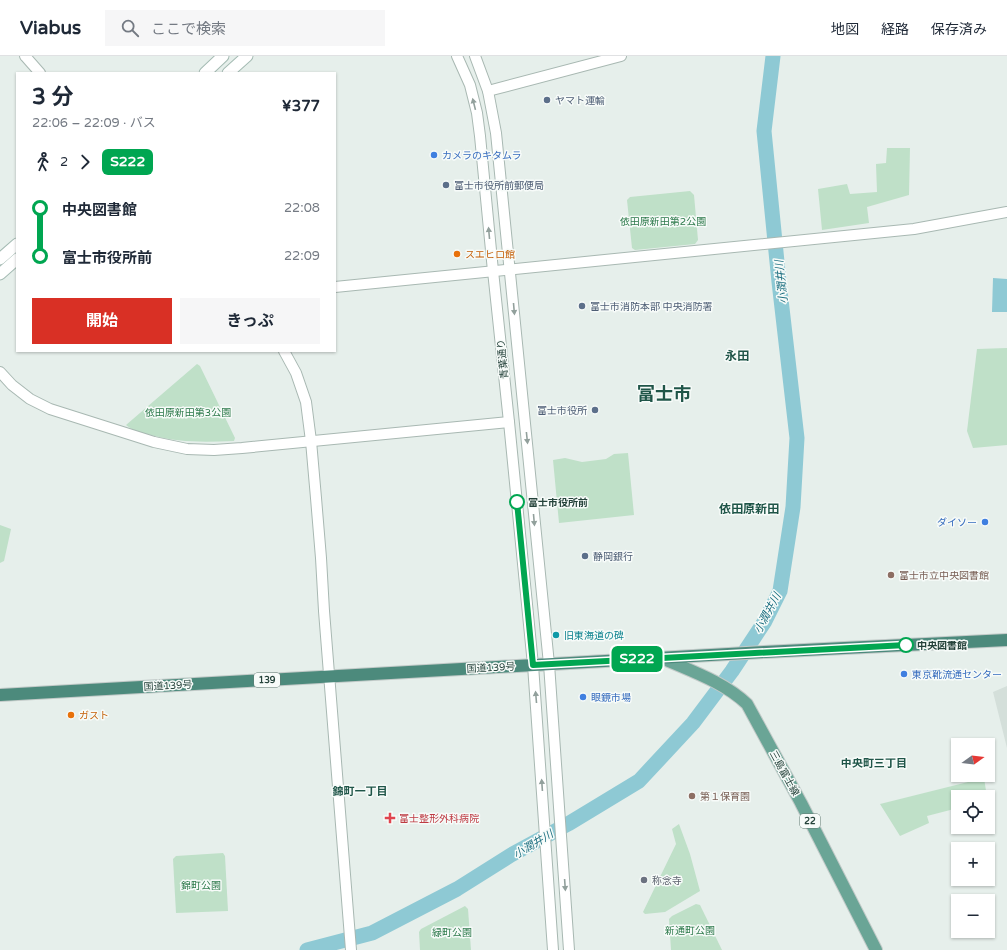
<!DOCTYPE html>
<html lang="ja">
<head>
<meta charset="utf-8">
<style>
	:root { --surface:#fff; --page:#f6f6f7; --text:#1f2937; --muted:#747a83; --line:#e0e1e3; --accent:#d93025 }
	body { margin:0; font-family:"Varela Round","Noto Sans JP",sans-serif; background:var(--page); color:var(--text); height:100vh; display:flex; flex-direction:column; font-size:15px; white-space:nowrap }
	* { box-sizing:border-box; margin:0 }
	p { font-size:13px; color:var(--muted) }
	.icon { flex:none; width:22px; height:22px; fill:none; stroke:currentColor; stroke-width:2; stroke-linecap:round; stroke-linejoin:round }
	.map { position:relative; flex:1; overflow:hidden }
	.side { position:absolute; left:16px; top:16px; width:320px; height:280px; display:flex; flex-direction:column; background:var(--surface); border-radius:0px; box-shadow:0 1px 3px #0004 }
	.side>* { flex:none }
	.badge { padding:0 8px; border-radius:6px; font-size:14px; line-height:26px }
	.needle { width:26px; rotate:75deg }
	.fabs { position:absolute; left:951px; top:682px; display:grid; gap:8px }
	.fabs a { display:grid; place-items:center; width:44px; height:44px; border-radius:0px; background:var(--surface); box-shadow:0 1px 3px #0004; font-size:20px }
	.map>.badge { position:absolute; translate:-50% -50%; box-shadow:0 0 0 2px #fff }
	.legs { display:flex; align-items:center; gap:6px; height:44px; padding:0 16px; font-size:13px }
	.legs p { margin-inline-start:auto }
	.head { display:flex; align-items:center; justify-content:space-between; height:68px; padding:0 16px }
	h1 { font-size:22px; font-weight:700; line-height:30px }
	.primary-button { display:flex; gap:8px; margin-top:auto; padding:8px 16px }
	.primary-button a { flex:1; height:46px; border-radius:0px; background:var(--accent); color:#fff; font-size:16px; font-weight:700; line-height:46px; text-align:center }
	.primary-button a+a { background:var(--page); color:var(--text) }
	ul { padding:0 16px; list-style:none }
	li { display:flex; align-items:center; gap:14px; height:48px; font-size:15px }
	li i { display:grid; place-items:center; width:6px; height:100%; margin:0 5px; background:currentColor }
	li i::after { content:''; width:10px; height:10px; margin:-5px; border:3px solid; border-radius:50%; background:var(--surface) }
	li p { margin-inline-start:auto }
	li:first-child i { background:linear-gradient(#0000 50%,currentColor 0) }
	li:last-child i { background:linear-gradient(currentColor 50%,#0000 0) }
	header { display:flex; align-items:center; gap:24px; box-sizing:border-box; height:56px; padding:0 20px; background:var(--surface); border-bottom:1px solid var(--line) }
	header strong { font-size:19px }
	nav { display:flex; gap:22px; margin-inline-start:auto; font-size:14px }
	.search { width:280px; height:36px; background:var(--page); display:flex; align-items:center; gap:10px; box-sizing:border-box; padding:0 14px; border-radius:0px; color:var(--muted); font-size:15px }
	.map>svg:first-child { display:block }
	.built { fill:#d4dfda }
	.green { fill:#bfe0c8 }
	.water { fill:#8ec9d4 }
	.lines { fill:none; stroke-linecap:round; stroke-linejoin:round }
	.river { stroke:#8ec9d4; stroke-width:15 }
	.tertiary-casing { stroke:#a8b8b2; stroke-width:12 }
	.secondary-casing { stroke:#a4bbb3; stroke-width:13 }
	.primary-casing { stroke:#c2cac8; stroke-width:14 }
	.trunk-casing { stroke:#c2cac8; stroke-width:14 }
	.tertiary { stroke:#fff; stroke-width:10 }
	.secondary { stroke:#fff; stroke-width:11 }
	.primary { stroke:#6aa596; stroke-width:12 }
	.trunk { stroke:#4c8a7c; stroke-width:12 }
	.oneway { fill:#92a09c }
	.line-1-casing { stroke:#fff; stroke-width:9 }
	.line-1 { stroke:#00a651; stroke-width:6 }
	.service-dot { fill:#5c6f8a; stroke:#f7fbf9; stroke-width:1.5 }
	.shop-dot { fill:#3f7fe0; stroke:#f7fbf9; stroke-width:1.5 }
	.food-dot { fill:#e8710a; stroke:#f7fbf9; stroke-width:1.5 }
	.stop-1-dot { fill:#fff; stroke:#00a651; stroke-width:2 }
	.education-dot { fill:#8d6e63; stroke:#f7fbf9; stroke-width:1.5 }
	.culture-dot { fill:#0f9aa8; stroke:#f7fbf9; stroke-width:1.5 }
	.health-dot { fill:#e0444e; stroke:#f7fbf9; stroke-width:1.5 }
	.worship-dot { fill:#6b7280; stroke:#f7fbf9; stroke-width:1.5 }
	.labels { text-anchor:middle; stroke-width:3; stroke-linejoin:round; paint-order:stroke }
	.shield { fill:#f7fbf9; stroke:#637a73; stroke-width:1 }
	.shield-label { font-size:9px; font-weight:bold; fill:#24423a }
	.service-label { font-size:10px; fill:#4e5e75; stroke:#f7fbf9; text-anchor:start }
	.shop-label { font-size:10px; fill:#366cbe; stroke:#f7fbf9; text-anchor:start }
	.park-label { font-size:10px; fill:#2d7a4b; stroke:#f7fbf9 }
	.food-label { font-size:10px; fill:#c56008; stroke:#f7fbf9; text-anchor:start }
	.street-label { font-size:10px; fill:#24423a; stroke:#f7fbf9 }
	.stop-label { font-size:10px; font-weight:bold; fill:#24423a; stroke:#f7fbf9; text-anchor:start }
	.education-label { font-size:10px; fill:#785e54; stroke:#f7fbf9; text-anchor:start }
	.culture-label { font-size:10px; fill:#0d838f; stroke:#f7fbf9; text-anchor:start }
	.health-label { font-size:10px; fill:#be3a42; stroke:#f7fbf9; text-anchor:start }
	.worship-label { font-size:10px; fill:#5b616d; stroke:#f7fbf9; text-anchor:start }
	.water-label { font-size:11px; font-style:italic; fill:#1c6f80; stroke:#f7fbf9 }
	.neighbourhood-label { font-size:11px; font-weight:bold; fill:#1f5548; stroke:#f7fbf9 }
	.quarter-label { font-size:12px; font-weight:bold; fill:#1f5548; stroke:#f7fbf9 }
	.town-label { font-size:18px; font-weight:bold; fill:#1f5548; stroke:#f7fbf9 }
</style>
</head>
<body>
<header>
<strong>Viabus</strong>
<div class="search"><svg class="icon" aria-label="search" viewBox="0 0 24 24"><circle cx="10" cy="10" r="6"/><path d="M15 15l6 6"/></svg>ここで検索</div>
<nav><a>地図</a><a>経路</a><a>保存済み</a></nav>
</header>
<div class="map">
<svg width="1007" height="894" viewBox="0 0 1007 894">
	<rect width="100%" height="100%" fill="#e6efeb"/>
	<!-- built -->
	<polygon class="built" points="1007,630 1007,692 993,636"/>
	<!-- green -->
	<g class="green">
		<polygon points="887,92 910,92 909,139 867,151 869,167 822,174 818,133 847,128 850,138 877,136 876,108 886,107"/>
		<polygon points="690,135 694,139 698,184 695,188 635,194 632,192 627,144 630,141"/>
		<polygon points="1007,292 1007,389 973,392 967,375 977,293"/>
		<path d="M 197,308 L 200,310 L 235,382 L 234,385 C 205,386 179,387 151,379 C 141,377 133,375 126,369 Z"/>
		<polygon points="628,397 634,459 559,467 553,404 565,402 582,406 606,403 614,398"/>
		<polygon points="0,469 11,473 4,505 0,507"/>
		<polygon points="984,722 987,741 958,741 958,752 927,760 929,767 900,780 880,748"/>
		<polygon points="679,768 690,798 700,835 665,856 645,858 643,856 676,788 672,773"/>
		<polygon points="223,797 225,800 228,855 176,857 173,803 176,800"/>
		<polygon points="696,848 700,849 722,894 671,894 669,863 672,860"/>
		<polygon points="465,850 468,853 471,894 420,894 419,876 421,873"/>
	</g>
	<!-- water -->
	<polygon class="water" points="993,222 1007,223 1007,256 992,256"/>
	<g class="lines">
		<!-- river -->
		<polyline class="river" points="307,894 372,877 457,833 511,799 568,768 639,725 693,667 732,615 765,565 780,535 793,451 797,382 779,226 764,75 773,0"/>
		<!-- tertiary casing -->
		<g class="tertiary-casing">
			<g id="tertiary">
				<polyline points="25,0 40,17"/>
				<polyline points="457,0 470,29 477,57 480,80 493,215 509,366 533,609 553,894"/>
				<polyline points="475,0 488,35 496,77 549,608 569,894"/>
				<polyline points="488,35 621,0"/>
				<polyline points="335,231 914,173 1007,156"/>
				<polyline points="284,295 296,317 306,346 311,385 316,442 321,502 324,555 351,894"/>
				<polyline points="0,316 12,329 30,343 50,353 154,386 187,393 214,394 242,392 509,366"/>
			</g>
		</g>
		<!-- secondary casing -->
		<g class="secondary-casing">
			<g id="secondary">
				<polyline points="205,17 223,0"/>
				<polyline points="228,17 247,0"/>
				<polyline points="0,203 17,188"/>
				<polyline points="0,218 17,203"/>
			</g>
		</g>
		<!-- primary casing -->
		<g class="primary-casing">
			<path id="primary" d="M 662,602 C 691,615 724,626 747,648 L 801,747 L 876,894"/>
		</g>
		<!-- trunk casing -->
		<g class="trunk-casing">
			<polyline id="trunk" points="0,639 764,596 1007,584"/>
		</g>
		<!-- tertiary -->
		<use href="#tertiary" class="tertiary"/>
		<!-- secondary -->
		<use href="#secondary" class="secondary"/>
		<!-- primary -->
		<use href="#primary" class="primary"/>
		<!-- trunk -->
		<use href="#trunk" class="trunk"/>
	</g>
	<!-- one-way arrows -->
	<defs><path id="oneway-solid" d="M-6-.8H1V-3.2L6.5 0L1 3.2V.8H-6Z"/></defs>
	<g class="oneway">
		<use href="#oneway-solid" transform="translate(474 48) rotate(-104)"/>
		<use href="#oneway-solid" transform="translate(489 177) rotate(-95)"/>
		<use href="#oneway-solid" transform="translate(514 253) rotate(85)"/>
		<use href="#oneway-solid" transform="translate(527 382) rotate(84)"/>
		<use href="#oneway-solid" transform="translate(534 464) rotate(85)"/>
		<use href="#oneway-solid" transform="translate(536 641) rotate(-95)"/>
		<use href="#oneway-solid" transform="translate(542 729) rotate(-94)"/>
		<use href="#oneway-solid" transform="translate(565 829) rotate(86)"/>
	</g>
	<g class="lines">
		<!-- line-1 casing -->
		<g class="line-1-casing">
			<polyline id="line-1" points="517,446 533,609 906,589"/>
		</g>
		<!-- line-1 -->
		<use href="#line-1" class="line-1"/>
	</g>
	<!-- markers -->
	<g class="service-dot">
		<circle cx="547" cy="44" r="4"/>
		<circle cx="446" cy="129" r="4"/>
		<circle cx="582" cy="250" r="4"/>
		<circle cx="595" cy="354" r="4"/>
		<circle cx="585" cy="500" r="4"/>
	</g>
	<g class="shop-dot">
		<circle cx="434" cy="99" r="4"/>
		<circle cx="985" cy="466" r="4"/>
		<circle cx="904" cy="618" r="4"/>
		<circle cx="583" cy="641" r="4"/>
	</g>
	<g class="food-dot">
		<circle cx="457" cy="198" r="4"/>
		<circle cx="71" cy="659" r="4"/>
	</g>
	<g class="stop-1-dot">
		<circle cx="517" cy="446" r="7"/>
		<circle cx="906" cy="589" r="7"/>
	</g>
	<g class="education-dot">
		<circle cx="891" cy="519" r="4"/>
		<circle cx="692" cy="740" r="4"/>
	</g>
	<circle class="culture-dot" cx="556" cy="579" r="4"/>
	<path class="health-dot" d="M388 756h4v4h4v4h-4v4h-4v-4h-4v-4h4z"/>
	<circle class="worship-dot" cx="644" cy="824" r="4"/>
	<g class="labels">
		<!-- shield labels -->
		<g class="shield">
			<rect x="254" y="617" width="26" height="14" rx="3"/>
			<rect x="800" y="758" width="20" height="14" rx="3"/>
		</g>
		<g class="shield-label">
			<text x="267" y="627">139</text>
			<text x="810" y="768">22</text>
		</g>
		<!-- service labels -->
		<g class="service-label">
			<text x="555" y="48">ヤマト運輸</text>
			<text x="454" y="133">富士市役所前郵便局</text>
			<text x="590" y="254">富士市消防本部 中央消防署</text>
			<text x="587" y="358" text-anchor="end">富士市役所</text>
			<text x="593" y="504">静岡銀行</text>
		</g>
		<!-- shop labels -->
		<g class="shop-label">
			<text x="442" y="103">カメラのキタムラ</text>
			<text x="977" y="470" text-anchor="end">ダイソー</text>
			<text x="912" y="622">東京靴流通センター</text>
			<text x="591" y="645">眼鏡市場</text>
		</g>
		<!-- park labels -->
		<g class="park-label">
			<text x="663" y="169">依田原新田第2公園</text>
			<text x="188" y="360">依田原新田第3公園</text>
			<text x="201" y="833">錦町公園</text>
			<text x="690" y="878">新通町公園</text>
			<text x="452" y="880">緑町公園</text>
		</g>
		<!-- food labels -->
		<g class="food-label">
			<text x="465" y="202">スエヒロ館</text>
			<text x="79" y="663">ガスト</text>
		</g>
		<!-- street labels -->
		<g class="street-label">
			<text transform="translate(502 303) rotate(-96)" y="4">青葉通り</text>
			<text transform="translate(491 611) rotate(-3)" y="4">国道139号</text>
			<text transform="translate(168 629) rotate(-3)" y="4">国道139号</text>
			<text transform="translate(785 717) rotate(61)" y="4">三島富士線</text>
		</g>
		<!-- stop labels -->
		<g class="stop-label">
			<text x="528" y="450">富士市役所前</text>
			<text x="917" y="593">中央図書館</text>
		</g>
		<!-- education labels -->
		<g class="education-label">
			<text x="899" y="523">富士市立中央図書館</text>
			<text x="700" y="744">第１保育園</text>
		</g>
		<!-- culture labels -->
		<g class="culture-label">
			<text x="564" y="583">旧東海道の碑</text>
		</g>
		<!-- health labels -->
		<g class="health-label">
			<text x="399" y="766">富士整形外科病院</text>
		</g>
		<!-- worship labels -->
		<g class="worship-label">
			<text x="652" y="828">称念寺</text>
		</g>
		<!-- water labels -->
		<g class="water-label">
			<text transform="translate(781 226) rotate(-96)" y="4">小潤井川</text>
			<text transform="translate(767 557) rotate(-62)" y="4">小潤井川</text>
			<text transform="translate(533 788) rotate(-31)" y="4">小潤井川</text>
		</g>
		<!-- neighbourhood labels -->
		<g class="neighbourhood-label">
			<text x="874" y="711">中央町三丁目</text>
			<text x="360" y="739">錦町一丁目</text>
		</g>
		<!-- quarter labels -->
		<g class="quarter-label">
			<text x="737" y="304">永田</text>
			<text x="749" y="457">依田原新田</text>
		</g>
		<!-- town labels -->
		<g class="town-label">
			<text x="664" y="344">富士市</text>
		</g>
	</g>
</svg>
<div class="fabs">
<a><svg class="needle" viewBox="-14 -14 28 28"><path d="M0-13l5 13h-10z" fill="#e53935"/><path d="M0 13l5-13h-10z" fill="#747a83"/></svg></a>
<a><svg class="icon" aria-label="locate" viewBox="0 0 24 24"><circle cx="12" cy="12" r="6"/><path d="M12 2v4M12 18v4M2 12h4M18 12h4"/></svg></a>
<a>+</a>
<a>−</a>
</div>
<b class="badge" style="left:637px;top:603px;background:#00a651;color:#fff">S222</b>
<section class="side">
<div class="head"><div><h1>3 分</h1><p>22:06 – 22:09 · バス</p></div><b>¥377</b></div>
<div class="legs"><svg class="icon" aria-label="walk" viewBox="0 0 24 24"><circle cx="13" cy="4" r="2"/><path d="M13 8l-2 6 4 7M11 14l-3 7M7 12l3-4h3l4 4"/></svg>2<svg class="icon" aria-label="forward" viewBox="0 0 24 24"><path d="M9 5l7 7-7 7"/></svg><b class="badge" style="background:#00a651;color:#fff">S222</b></div>
<ul>
<li><i style="color:#00a651"></i><b>中央図書館</b><p>22:08</p></li>
<li><i style="color:#00a651"></i><b>富士市役所前</b><p>22:09</p></li>
</ul>
<div class="primary-button"><a>開始</a><a>きっぷ</a></div>
</section>
</div>
</body>
</html>
